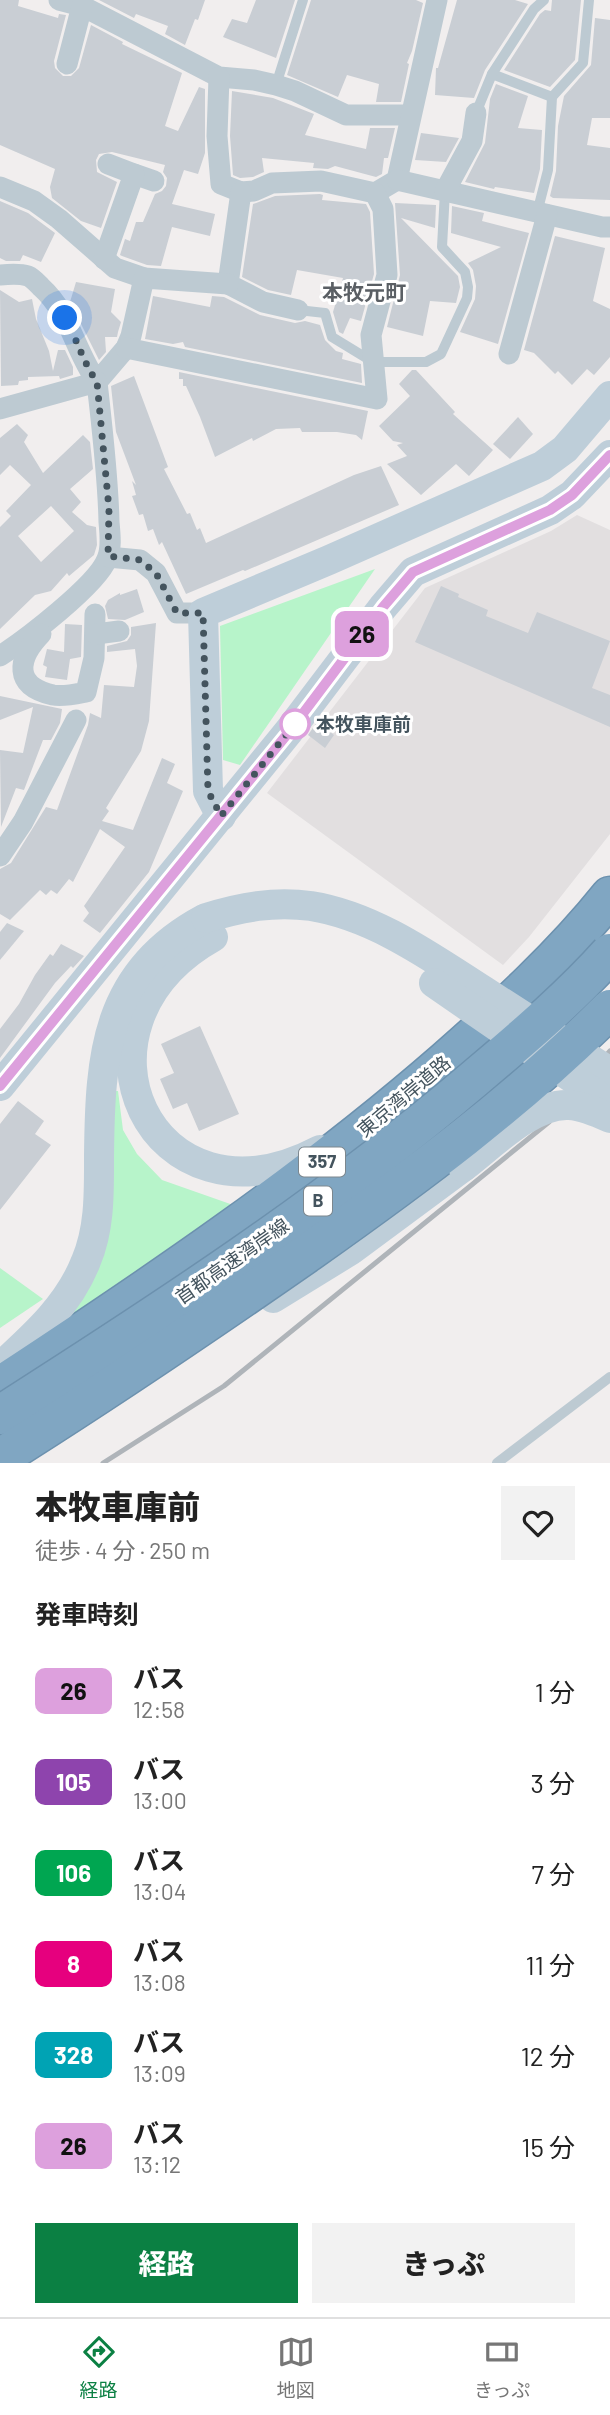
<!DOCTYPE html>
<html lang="ja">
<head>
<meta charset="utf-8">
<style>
	:root { --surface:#fff; --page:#f2f2f2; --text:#222; --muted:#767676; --line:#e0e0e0; --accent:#0b8043 }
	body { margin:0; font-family:Barlow,"Noto Sans JP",sans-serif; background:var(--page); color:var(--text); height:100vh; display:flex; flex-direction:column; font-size:26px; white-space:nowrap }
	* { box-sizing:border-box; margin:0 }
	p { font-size:23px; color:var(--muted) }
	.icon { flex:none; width:38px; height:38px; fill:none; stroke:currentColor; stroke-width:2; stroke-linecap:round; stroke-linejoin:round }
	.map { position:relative; height:1463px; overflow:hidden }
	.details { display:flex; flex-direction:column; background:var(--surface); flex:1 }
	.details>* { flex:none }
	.badge { padding:0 14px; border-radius:10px; font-size:24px; line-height:46px }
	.you { position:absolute; width:35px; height:35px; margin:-18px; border:5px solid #fff; border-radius:50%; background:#1a73e8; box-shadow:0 0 0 10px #1a73e833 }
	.map>.badge { position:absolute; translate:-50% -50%; box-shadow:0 0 0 4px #fff }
	h2 { padding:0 35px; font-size:26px; line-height:63px }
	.round { display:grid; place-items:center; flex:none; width:74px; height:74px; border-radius:0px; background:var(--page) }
	.head { display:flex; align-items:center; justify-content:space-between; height:119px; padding:0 35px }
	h1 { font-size:33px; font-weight:800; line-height:52px }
	.action { display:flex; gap:14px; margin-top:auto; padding:14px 35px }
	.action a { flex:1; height:80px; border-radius:0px; background:var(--accent); color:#fff; font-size:28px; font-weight:800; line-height:80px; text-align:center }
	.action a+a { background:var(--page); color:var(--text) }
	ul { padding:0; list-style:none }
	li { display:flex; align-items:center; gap:21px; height:91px; padding:0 35px }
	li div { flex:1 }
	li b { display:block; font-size:26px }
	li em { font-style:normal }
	li .badge { min-width:77px; font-weight:700; text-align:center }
	.tabs { display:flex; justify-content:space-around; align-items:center; height:98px; border-top:2px solid var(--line); background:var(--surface); font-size:19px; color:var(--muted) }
	.tabs a { display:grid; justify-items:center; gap:4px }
	.tabs .current { color:var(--accent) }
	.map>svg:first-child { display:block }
	.education { fill:#e2dfe0 }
	.green { fill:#b7f4ca }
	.building { fill:#c9ced4; fill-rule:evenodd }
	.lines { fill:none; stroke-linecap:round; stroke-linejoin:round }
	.highway-casing { stroke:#6c91ae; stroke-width:41 }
	.lane { stroke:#bdcad2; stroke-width:10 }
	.street { stroke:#bdcad2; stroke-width:21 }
	.secondary { stroke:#beced9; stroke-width:30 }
	.highway { stroke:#80a6c2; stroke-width:38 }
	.rail { stroke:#afb4b9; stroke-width:5 }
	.highway-bridge-casing { stroke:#6c91ae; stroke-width:41; stroke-linecap:butt }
	.secondary-bridge { stroke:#beced9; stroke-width:30 }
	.highway-bridge { stroke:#80a6c2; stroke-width:38 }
	.line-casing { stroke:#fff; stroke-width:16 }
	.line { stroke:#dda0dd; stroke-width:10 }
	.walk { stroke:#44545e; stroke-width:7; stroke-dasharray:0 12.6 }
	.stop-dot { fill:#fff; stroke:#dda0dd; stroke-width:3.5 }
	.labels { text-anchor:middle; stroke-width:6; stroke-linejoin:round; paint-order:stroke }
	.shield { fill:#fff; stroke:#7c878e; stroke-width:2 }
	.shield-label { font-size:18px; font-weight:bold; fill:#44545e }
	.stop-label { font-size:19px; font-weight:bold; fill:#44545e; stroke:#fff; text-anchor:start }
	.street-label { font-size:19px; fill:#44545e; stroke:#fff }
	.neighbourhood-label { font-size:21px; font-weight:bold; fill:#5a5f64; stroke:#fff }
</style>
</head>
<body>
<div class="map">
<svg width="610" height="1463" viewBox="0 0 610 1463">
	<rect width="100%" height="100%" fill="#f1eeee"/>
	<!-- education -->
	<polygon class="education" points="577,515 610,530 610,834 529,937 503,965 267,793 425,588 551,531"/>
	<!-- green -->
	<g class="green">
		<polygon points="375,569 240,765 223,760 220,626"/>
		<polygon points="114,1091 118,1091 123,1130 137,1154 162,1180 236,1206 64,1321"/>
		<polygon points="0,1268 43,1299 0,1328"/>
	</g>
	<!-- building -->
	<g class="building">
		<polygon points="0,0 19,0 18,6 58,18 59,14 66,15 54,61 55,68 63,76 71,76 79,68 91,25 123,42 122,44 182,73 165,126 178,131 199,87 205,89 205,153 198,174 184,170 172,204 215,214 210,236 172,227 161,266 147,265 122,256 120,255 125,239 130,241 136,222 143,222 155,194 162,191 166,186 167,178 163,172 165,165 112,152 99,154 96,160 97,172 117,182 101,228 81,221 52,198 50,187 55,169 0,145"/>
		<polygon points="99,0 205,0 198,20 195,19 185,45 165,34 168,26 136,14 134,18"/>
		<polygon points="256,0 295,0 276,58 223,37 232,19 247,23"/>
		<polygon points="311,0 416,0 423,3 412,51 407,63 409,64 401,102 376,102 379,84 347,75 338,97 287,75"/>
		<polygon points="457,0 515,0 528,4 485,70 474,98 435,95 436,68 438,68"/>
		<polygon points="552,0 581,0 575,60 550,87 504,70 540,14 545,10 551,11"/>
		<polygon points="595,18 610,20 610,118 592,118 587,145 610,148 610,200 553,198 550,196 556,171 558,126 564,96 591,65"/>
		<polygon points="496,84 528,96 518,128 542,130 540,169 534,193 495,187 494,189 465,182 485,143 490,99"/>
		<polygon points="232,91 273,98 314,114 305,135 366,149 370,128 395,128 388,158 384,158 382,174 376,177 335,166 328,169 313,168 314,163 262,158 264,172 253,177 240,178 233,175 230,136"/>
		<polygon points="421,133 459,138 446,162 415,160"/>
		<polygon points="320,194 323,195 322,200 366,204 370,212 374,274 361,321 350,318 343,334 339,332 333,312 343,278 297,270 291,295 268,290 242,277 253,204 275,196"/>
		<polygon points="0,201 28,213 55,233 41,262 23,255 20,261 6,261 0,258"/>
		<polygon points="395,203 436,205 435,228 401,218 458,276 460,287 456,303 430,301 423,336 387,327 400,275"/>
		<polygon points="452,206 484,213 482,221 529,233 498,344 460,332 475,299 476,286 473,270 468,263 501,247 451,233"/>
		<polygon points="555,236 605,248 593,301 610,309 610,357 594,375 587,369 572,385 558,371 555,374 534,353 524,350"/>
		<polygon points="76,282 115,289 111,312 121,322 118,332 117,337 105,337 106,352 99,360 70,302"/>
		<polygon points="0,290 19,302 32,299 36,319 49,351 53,371 58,350 65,350 73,367 73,375 60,379 59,376 28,377 28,380 19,381 18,385 1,386"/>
		<polygon points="153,296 210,307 212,296 224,297 260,315 295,323 305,321 320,325 325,340 336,351 343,353 342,359 361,364 362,383 185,347 183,342 173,344 145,339"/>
		<polygon points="412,370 416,370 455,412 453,414 493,450 469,476 456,464 421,495 387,464 407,456 397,445 403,443 393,441 379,426 410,396 399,384"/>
		<polygon points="179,372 368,411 362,440 356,435 337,432 302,432 300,428 276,429 253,441 252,438 215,457 200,417 186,386 183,386 183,379 179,379"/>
		<polygon points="134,376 168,467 164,469 187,514 190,513 197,530 200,528 206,543 354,475 381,466 399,505 245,571 243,570 186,594 162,542 159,545 153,529 148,531 143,514 139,515 132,496 136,495 132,481 136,485 116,432 111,386"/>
		<polygon points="518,417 533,434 510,459 493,444"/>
		<path d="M 17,424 L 28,435 L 24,442 L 43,473 L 83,435 L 90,442 L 93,469 L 70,489 L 81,502 L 72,512 L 87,525 L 96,527 L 97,545 L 94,555 L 69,576 L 67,573 L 51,591 L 35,595 L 0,629 L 0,527 L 11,516 L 6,511 L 31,485 L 10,465 L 0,475 L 0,438 ZM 51,506 L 74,531 L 41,562 L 18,536 Z"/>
		<polygon points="441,586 459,594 458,597 488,610 486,616 528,633 537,612 610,641 592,688 610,695 610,727 415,642"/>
		<polygon points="137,589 144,612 125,620 108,619 105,606 108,600 120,593 120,595"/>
		<polygon points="156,623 149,721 141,751 106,808 109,811 102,821 133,830 162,758 175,764 167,783 183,791 149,872 100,933 83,921 89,913 84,906 125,847 100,829 73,882 69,879 57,894 51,890 46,895 40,890 10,920 0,914 0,869 11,863 46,807 57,810 88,725 90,713 101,718 104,685 134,687 137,666 135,649 107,652 107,646 127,641 131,635 131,627"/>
		<polygon points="65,624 82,625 81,657 70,659 67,680 45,677 47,667 43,665 47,649 64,652"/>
		<polygon points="0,696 62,709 60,723 51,740 43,740 24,790 16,788 1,827 0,750 23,753 33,707 0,720"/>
		<polygon points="317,722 334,735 325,748 308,735"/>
		<polygon points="7,923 24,931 0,960 0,932"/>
		<polygon points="61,944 84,956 73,968 71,966 55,983 0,1058 0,1029 19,1004 35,975 50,954 53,956"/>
		<polygon points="200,1026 239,1114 199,1131 187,1103 173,1109 160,1079 174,1073 161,1044"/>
		<polygon points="18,1101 44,1121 35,1134 51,1145 0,1210 0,1124"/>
	</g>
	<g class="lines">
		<!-- highway casing -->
		<g class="highway-casing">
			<path id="highway" d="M 0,1386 C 154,1285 306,1182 445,1061 C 503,1010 562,956 610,896"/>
		</g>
		<!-- lane -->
		<g class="lane">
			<polyline points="492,74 552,97"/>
			<polyline points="276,85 303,0"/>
			<polyline points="476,113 492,74 534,9 544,0"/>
			<polyline points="537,213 548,170 552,97 583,63 589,0"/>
			<polyline points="298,310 325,313 332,337 373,362 426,362 441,354 467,298 468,287 465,272 442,247 445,191"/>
			<polyline points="497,1463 610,1377"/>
		</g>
		<!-- street -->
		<g class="street">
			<polyline points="59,0 82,6 219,77 254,80 276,85 295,91 346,115 410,115"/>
			<polyline points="67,64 82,6"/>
			<polyline points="219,77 217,136 221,184 241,192 254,191 272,183 321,181 375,193 397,180 437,0"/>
			<polyline points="134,174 154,181"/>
			<polyline points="397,180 602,227 610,227"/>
			<polyline points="0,187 34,201 59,219 115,268 144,278"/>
			<polyline points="445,191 472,141 476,113"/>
			<polyline points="241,192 228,284 263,302 298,310"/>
			<polyline points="104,259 134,174 108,164"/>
			<path d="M 0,275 C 9,274 19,273 28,276 C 33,278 37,283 41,287 C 70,313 75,351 97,382 L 126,348 L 131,336 L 144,278 L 228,284"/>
			<polyline points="126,348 377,399 371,335 387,275 383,209 375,193"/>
			<polyline points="509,354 547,215"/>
			<path d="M 0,409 L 97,382 C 102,428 108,475 109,522 C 110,534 112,548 107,559 C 97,585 25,640 0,656"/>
			<polyline points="108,557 140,560 156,573 177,613 203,613"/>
			<path d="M 41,634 C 17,659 13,686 53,695 C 63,697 76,694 86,692 L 94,658 L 95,614"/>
			<polyline points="96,634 119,631"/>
			<polyline points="0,856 23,822 76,720"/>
		</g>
		<!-- secondary -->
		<g class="secondary">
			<polyline points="221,816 208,791 203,613 329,560 542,466 565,449 610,396"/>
			<path d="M 213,937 C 53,1027 151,1239 320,1150"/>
			<polyline points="0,1086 289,731 383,607 413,572 550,510 572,495 610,455"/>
			<polyline points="273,1298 351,1250 463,1167"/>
			<path d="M 0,1367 C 34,1336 69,1305 86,1261 C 100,1228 99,1192 99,1156 C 100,1055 105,972 204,919"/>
		</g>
		<!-- highway -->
		<use href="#highway" class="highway"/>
		<!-- rail -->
		<polyline class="rail" points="103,1463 224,1386 549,1122 610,1051"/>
		<!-- highway-bridge casing -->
		<g class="highway-bridge-casing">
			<g id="highway-bridge">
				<path d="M 0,1415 C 163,1311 327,1204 474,1079 C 521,1039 569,999 610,953"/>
				<path d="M 0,1458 C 105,1392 207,1323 309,1252 C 415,1177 517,1102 610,1009"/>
			</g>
		</g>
		<!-- secondary-bridge -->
		<g class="secondary-bridge">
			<path d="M 206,918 C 241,907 274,901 311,906 C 374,916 431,957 484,991 C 526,1018 568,1045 610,1072"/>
			<polyline points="434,983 610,1104"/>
			<path d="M 463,1167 C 491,1146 532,1103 569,1105 C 583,1106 597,1112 610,1118"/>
		</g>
		<!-- highway-bridge -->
		<use href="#highway-bridge" class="highway-bridge"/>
	</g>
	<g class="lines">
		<!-- line casing -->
		<g class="line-casing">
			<polyline id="line" points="0,1086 289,732 383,607 413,572 550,510 572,495 610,455"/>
		</g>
		<!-- line -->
		<use href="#line" class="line"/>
		<!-- walk -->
		<path class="walk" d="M 65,318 C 77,339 83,362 97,382 L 109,509 L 108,556 L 140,560 L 156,573 L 177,613 L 203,613 L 208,791 L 221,816 L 298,720 L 295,724"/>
	</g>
	<!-- markers -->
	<circle class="stop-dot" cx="295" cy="724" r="14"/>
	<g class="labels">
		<!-- shield labels -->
		<g class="shield">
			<rect x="299" y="1147.5" width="46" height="29" rx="5"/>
			<rect x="304" y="1186.5" width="28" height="29" rx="5"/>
		</g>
		<g class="shield-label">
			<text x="322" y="1168">357</text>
			<text x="318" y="1207">B</text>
		</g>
		<!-- stop labels -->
		<g class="stop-label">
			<text x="316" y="731">本牧車庫前</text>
		</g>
		<!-- street labels -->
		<g class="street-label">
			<text transform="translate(404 1096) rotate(-40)" y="7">東京湾岸道路</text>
			<text transform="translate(232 1261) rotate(-35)" y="7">首都高速湾岸線</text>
		</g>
		<!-- neighbourhood labels -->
		<g class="neighbourhood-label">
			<text x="364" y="300">本牧元町</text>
		</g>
	</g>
</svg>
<div class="you" style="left:65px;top:318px"></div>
<b class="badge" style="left:362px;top:634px;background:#dda0dd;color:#111">26</b>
</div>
<section class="details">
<div class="head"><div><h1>本牧車庫前</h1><p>徒歩 · 4 分 · 250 m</p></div><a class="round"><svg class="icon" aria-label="heart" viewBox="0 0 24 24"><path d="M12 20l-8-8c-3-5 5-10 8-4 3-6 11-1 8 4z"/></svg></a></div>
<h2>発車時刻</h2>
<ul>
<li><span class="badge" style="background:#dda0dd;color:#111">26</span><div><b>バス</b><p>12:58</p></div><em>1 分</em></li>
<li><span class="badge" style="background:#8e44ad;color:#fff">105</span><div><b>バス</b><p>13:00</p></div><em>3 分</em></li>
<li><span class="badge" style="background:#00a651;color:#fff">106</span><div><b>バス</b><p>13:04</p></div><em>7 分</em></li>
<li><span class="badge" style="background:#e6007e;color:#fff">8</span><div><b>バス</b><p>13:08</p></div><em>11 分</em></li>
<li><span class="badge" style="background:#00a3b4;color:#fff">328</span><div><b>バス</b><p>13:09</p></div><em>12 分</em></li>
<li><span class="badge" style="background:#dda0dd;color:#111">26</span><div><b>バス</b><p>13:12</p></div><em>15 分</em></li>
</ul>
<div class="action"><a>経路</a><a>きっぷ</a></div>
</section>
<nav class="tabs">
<a class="current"><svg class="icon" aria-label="directions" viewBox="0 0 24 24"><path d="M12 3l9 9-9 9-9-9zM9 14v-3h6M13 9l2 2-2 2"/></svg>経路</a>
<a><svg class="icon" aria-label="map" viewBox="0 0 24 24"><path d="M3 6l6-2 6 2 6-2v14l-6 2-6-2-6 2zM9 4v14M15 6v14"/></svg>地図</a>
<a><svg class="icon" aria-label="tickets" viewBox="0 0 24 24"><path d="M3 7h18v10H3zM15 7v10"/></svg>きっぷ</a>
</nav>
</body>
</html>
